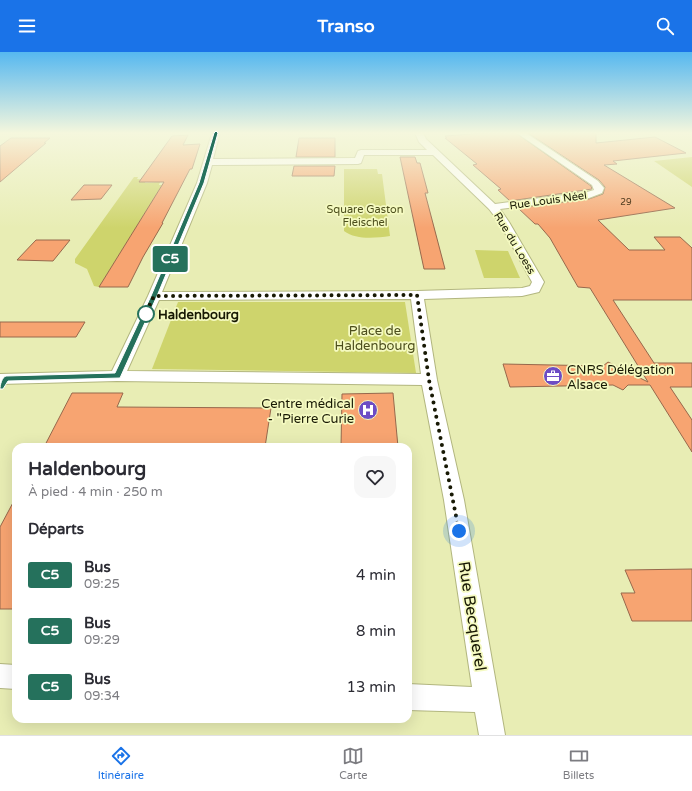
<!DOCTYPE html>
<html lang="fr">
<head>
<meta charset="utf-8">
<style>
	:root { --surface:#fff; --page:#f7f7f7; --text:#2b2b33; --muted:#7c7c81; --line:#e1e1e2; --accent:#1a73e8 }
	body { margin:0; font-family:"Varela Round",sans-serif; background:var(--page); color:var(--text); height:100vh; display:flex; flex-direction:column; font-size:15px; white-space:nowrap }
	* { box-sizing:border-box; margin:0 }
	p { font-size:13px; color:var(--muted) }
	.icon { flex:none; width:22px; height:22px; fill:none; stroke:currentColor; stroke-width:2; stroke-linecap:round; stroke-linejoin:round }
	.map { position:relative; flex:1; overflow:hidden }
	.panel { position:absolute; left:12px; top:391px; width:400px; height:280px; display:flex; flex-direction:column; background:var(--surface); border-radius:12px; box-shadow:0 4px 16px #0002 }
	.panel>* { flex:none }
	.badge { padding:0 8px; border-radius:3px; font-size:14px; line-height:26px }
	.you { position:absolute; width:20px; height:20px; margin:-10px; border:3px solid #fff; border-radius:50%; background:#1a73e8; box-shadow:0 0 0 6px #1a73e833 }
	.map>.badge { position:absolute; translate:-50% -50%; box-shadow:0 0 0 2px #fff }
	h2 { padding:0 16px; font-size:15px; line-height:36px }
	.round { display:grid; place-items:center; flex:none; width:42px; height:42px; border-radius:12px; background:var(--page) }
	.summary { display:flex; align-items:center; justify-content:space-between; height:68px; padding:0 16px }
	h1 { font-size:19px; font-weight:700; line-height:30px }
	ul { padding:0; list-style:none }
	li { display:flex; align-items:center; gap:12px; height:56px; padding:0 16px }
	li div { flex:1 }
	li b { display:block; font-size:15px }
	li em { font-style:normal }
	li .badge { min-width:44px; font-weight:700; text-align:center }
	header { display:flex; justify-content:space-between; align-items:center; height:52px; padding:0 16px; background:var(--accent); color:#fff; font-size:18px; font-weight:700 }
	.tabs { display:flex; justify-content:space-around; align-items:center; height:56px; border-top:1px solid var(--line); background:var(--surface); font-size:11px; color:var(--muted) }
	.tabs a { display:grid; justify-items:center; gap:2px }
	.tabs .selected { color:var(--accent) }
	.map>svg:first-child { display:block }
	.green { fill:#ced46c }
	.building { fill:#f7a471; stroke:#97684c }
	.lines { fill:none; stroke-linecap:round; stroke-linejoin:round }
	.street-casing { stroke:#b2b67f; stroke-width:2 }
	.street { fill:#fff; fill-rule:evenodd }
	.line { fill:#25715c; stroke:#fff }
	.walk { stroke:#181904; stroke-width:4; stroke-dasharray:0 7.2 }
	.stop-dot { fill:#fff; stroke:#25715c; stroke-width:2 }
	.labels { text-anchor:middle; stroke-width:3.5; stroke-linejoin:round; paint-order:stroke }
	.far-number-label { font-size:9px; fill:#503c1f }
	.far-street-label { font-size:11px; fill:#181904; stroke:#f5fac1 }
	.far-park-label { font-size:11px; fill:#4c4e1c; stroke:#f5fac1 }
	.stop-label { font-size:13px; font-weight:bold; fill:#181904; stroke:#f5fac1; text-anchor:start }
	.park-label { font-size:13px; fill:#4c4e1c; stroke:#f5fac1 }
	.poi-label { font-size:13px; fill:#181904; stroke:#f5fac1; text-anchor:start }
	.near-street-label { font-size:16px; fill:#181904; stroke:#f5fac1 }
</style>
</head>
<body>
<header><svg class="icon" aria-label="menu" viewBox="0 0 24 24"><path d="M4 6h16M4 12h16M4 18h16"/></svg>Transo<svg class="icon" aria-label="search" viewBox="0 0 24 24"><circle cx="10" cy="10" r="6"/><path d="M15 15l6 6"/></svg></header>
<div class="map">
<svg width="692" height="683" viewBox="0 0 692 683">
	<rect width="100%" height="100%" fill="#e8edb4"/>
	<!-- green -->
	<g class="green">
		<polygon points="692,105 692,135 654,109"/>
		<path d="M 344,117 L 377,117 L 378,122 L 382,122 L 390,184 C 375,186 356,188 344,179 Z"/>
		<polygon points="134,125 138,125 137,127 146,128 145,131 160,130 159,133 162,133 99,235 94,234 87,217 75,211 75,207"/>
		<polygon points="475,198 508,199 520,226 484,226"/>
		<polygon points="178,250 405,250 416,321 152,317"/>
	</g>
	<!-- building -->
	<g class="building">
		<polygon points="484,81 516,81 591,134 592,137 510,149 498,138 501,137 473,113 477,112 445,86 447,86 445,84"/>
		<polygon points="528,81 596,81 596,91 655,85 686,101 613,109 617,112 604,113 675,156 598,168 629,198 665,198 654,185 680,185 692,196 692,248 613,248 654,311 692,311 692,335 670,335 692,368 692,400 650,333 628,333 623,338 613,333 510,335 503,312 603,314 608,310 648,330 590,236 578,235 550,186 538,172 535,172 518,156 589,147 603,142 605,135 599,128"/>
		<polygon points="188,83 183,93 200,92 192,117 190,117 162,171 163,171 143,205 128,235 99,235 164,130 139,130 172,84"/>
		<polygon points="11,86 50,86 44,91 46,91 0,130 0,94"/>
		<polygon points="299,86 335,86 335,105 296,105"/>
		<polygon points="400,105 415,105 417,111 420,111 428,141 425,141 445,217 424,217"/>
		<polygon points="294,114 335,114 334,124 292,124"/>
		<polygon points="84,133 112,133 101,147 71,148"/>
		<polygon points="36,188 70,188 53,209 17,208"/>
		<polygon points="0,270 85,270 76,285 0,285"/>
		<polygon points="72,341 123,341 117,355 271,356 265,395 44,395"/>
		<polygon points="393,341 398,395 341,395 342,342"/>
		<polygon points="16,445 16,557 0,557 0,475"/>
		<polygon points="692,517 692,569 632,569 621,541 635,541 625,518"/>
	</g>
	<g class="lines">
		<!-- street casing -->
		<g class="street-casing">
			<g id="street">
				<path d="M 212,81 L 220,81 L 213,107 L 355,106 L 358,99 L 361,98 L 427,98 L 419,90 L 415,81 L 423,81 L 426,87 L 495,152 L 587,140 L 594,138 L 592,133 L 517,81 L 526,81 L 598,129 L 604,136 L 602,141 L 589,146 L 500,157 L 509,170 L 544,230 L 539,240 L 522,244 L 424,247 L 437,328 L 464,448 L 505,683 L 479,683 L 475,660 L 408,658 L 408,632 L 472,635 L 444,448 L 422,333 L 117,329 L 0,332 L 0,322 L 112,319 L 148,244 L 197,131 ZM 364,103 L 433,103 L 489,157 L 499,170 L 532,230 L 530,234 L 522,236 L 417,239 L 162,240 L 207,131 L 212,113 L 358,112 L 361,111 ZM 411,247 L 421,322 L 127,319 L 159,248 Z"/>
				<polygon points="0,612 16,613 16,637 0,636"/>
			</g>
		</g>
		<!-- street -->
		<use href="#street" class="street"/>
	</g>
	<!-- sky -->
	<linearGradient id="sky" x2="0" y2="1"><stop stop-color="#56b8f0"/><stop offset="0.46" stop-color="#f5f7dd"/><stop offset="1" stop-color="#f5f7dd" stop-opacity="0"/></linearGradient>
	<rect width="692" height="176" fill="url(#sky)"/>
	<!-- line -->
	<path class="line" d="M 216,79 L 218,81 L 204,131 L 157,244 L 120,326 L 8,329 L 3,337 L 0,337 C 0,333 2,325 6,324 L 115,321 L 151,244 L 199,131 L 214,81 Z"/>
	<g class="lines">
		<!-- walk -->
		<polyline class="walk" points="146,262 143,267 154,244 417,243 429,328 459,479"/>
	</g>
	<!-- icons -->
	<defs>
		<g id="office-disc" transform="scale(1)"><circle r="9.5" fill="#6d4cc5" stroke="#f5fac1"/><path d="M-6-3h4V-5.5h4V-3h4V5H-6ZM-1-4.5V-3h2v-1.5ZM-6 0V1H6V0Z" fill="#fff"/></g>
		<g id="hospital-disc" transform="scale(1)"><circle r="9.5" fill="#6d4cc5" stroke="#f5fac1"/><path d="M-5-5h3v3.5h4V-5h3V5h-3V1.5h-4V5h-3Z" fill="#fff"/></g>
	</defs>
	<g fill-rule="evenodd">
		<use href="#office-disc" x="553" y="324"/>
		<use href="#hospital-disc" x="368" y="358"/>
	</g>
	<!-- markers -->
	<circle class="stop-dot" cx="146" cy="262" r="8"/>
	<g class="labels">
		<!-- far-number labels -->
		<g class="far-number-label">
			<text x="626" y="153">29</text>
		</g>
		<!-- far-street labels -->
		<g class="far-street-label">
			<text transform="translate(548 148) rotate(-8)" y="4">Rue Louis Néel</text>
			<text transform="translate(515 191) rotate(59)" y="4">Rue du Loess</text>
		</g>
		<!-- far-park labels -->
		<g class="far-park-label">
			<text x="365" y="161">Square Gaston<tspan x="365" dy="13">Fleischel</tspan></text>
		</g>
		<!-- stop labels -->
		<g class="stop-label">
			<text x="158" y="267">Haldenbourg</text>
		</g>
		<!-- park labels -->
		<g class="park-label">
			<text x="375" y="283">Place de<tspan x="375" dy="15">Haldenbourg</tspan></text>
		</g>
		<!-- poi labels -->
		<g class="poi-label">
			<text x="567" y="322">CNRS Délégation<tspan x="567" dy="15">Alsace</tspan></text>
			<text x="354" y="356" text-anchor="end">Centre médical<tspan x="354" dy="15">- "Pierre Curie</tspan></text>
		</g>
		<!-- near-street labels -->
		<g class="near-street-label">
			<text transform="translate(473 564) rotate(81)" y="6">Rue Becquerel</text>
		</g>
	</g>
</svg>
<div class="you" style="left:459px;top:479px"></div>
<b class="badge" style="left:170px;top:207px;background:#25715c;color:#fff">C5</b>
<section class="panel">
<div class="summary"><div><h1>Haldenbourg</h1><p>À pied · 4 min · 250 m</p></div><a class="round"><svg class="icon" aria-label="heart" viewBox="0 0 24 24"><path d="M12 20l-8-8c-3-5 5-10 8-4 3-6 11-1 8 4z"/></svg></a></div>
<h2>Départs</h2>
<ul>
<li><span class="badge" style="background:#25715c;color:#fff">C5</span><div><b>Bus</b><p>09:25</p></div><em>4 min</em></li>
<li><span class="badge" style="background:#25715c;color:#fff">C5</span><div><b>Bus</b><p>09:29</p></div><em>8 min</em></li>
<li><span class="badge" style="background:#25715c;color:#fff">C5</span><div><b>Bus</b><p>09:34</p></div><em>13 min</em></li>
</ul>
</section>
</div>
<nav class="tabs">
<a class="selected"><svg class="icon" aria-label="directions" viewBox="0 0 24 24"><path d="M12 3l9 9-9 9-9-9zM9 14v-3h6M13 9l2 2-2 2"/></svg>Itinéraire</a>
<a><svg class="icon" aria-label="map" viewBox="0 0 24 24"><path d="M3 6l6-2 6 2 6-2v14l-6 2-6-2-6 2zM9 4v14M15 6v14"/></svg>Carte</a>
<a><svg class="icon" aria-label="tickets" viewBox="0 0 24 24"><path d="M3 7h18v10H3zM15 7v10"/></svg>Billets</a>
</nav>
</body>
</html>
